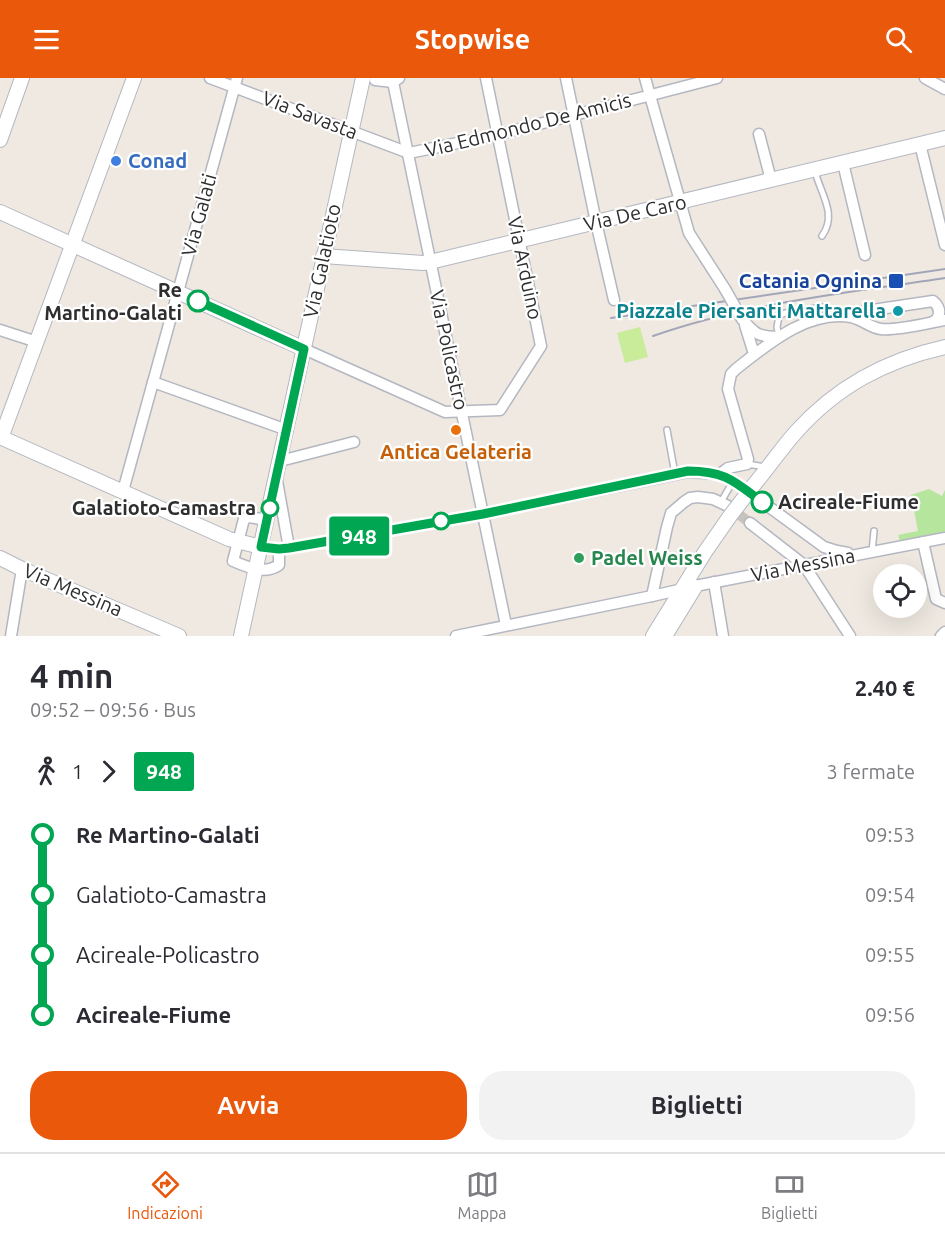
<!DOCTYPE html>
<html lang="it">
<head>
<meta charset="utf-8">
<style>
	:root { --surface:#fff; --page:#f2f2f3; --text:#2b2b33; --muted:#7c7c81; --line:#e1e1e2; --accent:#ea580c }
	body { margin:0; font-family:Ubuntu,sans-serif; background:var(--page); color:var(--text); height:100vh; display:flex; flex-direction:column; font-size:22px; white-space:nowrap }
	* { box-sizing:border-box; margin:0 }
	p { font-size:20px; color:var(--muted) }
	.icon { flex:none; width:33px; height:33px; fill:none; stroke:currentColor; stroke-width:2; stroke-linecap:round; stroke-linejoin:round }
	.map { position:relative; height:558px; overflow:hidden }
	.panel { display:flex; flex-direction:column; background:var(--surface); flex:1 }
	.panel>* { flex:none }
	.badge { padding:0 12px; border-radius:4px; font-size:21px; line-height:39px }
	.buttons { position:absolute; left:873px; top:486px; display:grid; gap:12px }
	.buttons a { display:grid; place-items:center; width:54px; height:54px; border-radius:50%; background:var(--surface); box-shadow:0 6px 24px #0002; font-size:30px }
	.map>.badge { position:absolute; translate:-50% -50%; box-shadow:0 0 0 3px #fff }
	.legs { display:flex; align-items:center; gap:9px; height:66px; padding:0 30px; font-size:20px }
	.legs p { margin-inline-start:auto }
	.headline { display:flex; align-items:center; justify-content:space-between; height:102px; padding:0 30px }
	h1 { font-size:33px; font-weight:700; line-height:45px }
	.primary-button { display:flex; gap:12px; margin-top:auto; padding:12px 30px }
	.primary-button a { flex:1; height:69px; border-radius:24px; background:var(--accent); color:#fff; font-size:24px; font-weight:700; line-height:69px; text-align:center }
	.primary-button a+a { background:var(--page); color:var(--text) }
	ul { padding:0 30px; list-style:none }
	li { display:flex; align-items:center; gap:21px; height:60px; font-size:22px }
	li i { display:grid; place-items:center; width:9px; height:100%; margin:0 8px; background:currentColor }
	li i::after { content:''; width:15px; height:15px; margin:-8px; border:4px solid; border-radius:50%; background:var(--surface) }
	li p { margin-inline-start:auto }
	li:first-child i { background:linear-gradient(#0000 50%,currentColor 0) }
	li:last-child i { background:linear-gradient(currentColor 50%,#0000 0) }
	header { display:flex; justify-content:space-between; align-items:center; height:78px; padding:0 30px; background:var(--accent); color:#fff; font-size:27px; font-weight:700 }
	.tabs { display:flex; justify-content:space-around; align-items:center; height:84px; border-top:2px solid var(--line); background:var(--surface); font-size:16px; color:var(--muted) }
	.tabs a { display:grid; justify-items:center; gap:3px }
	.tabs .active { color:var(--accent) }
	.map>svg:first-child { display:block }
	.green { fill:#b6e59e }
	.pitch { fill:#c9ec9a }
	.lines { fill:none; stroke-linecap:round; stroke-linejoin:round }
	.street-tunnel { stroke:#c8c4bd; stroke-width:10; stroke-dasharray:10 5; stroke-linecap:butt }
	.lane-casing { stroke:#b4b7c1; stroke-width:8 }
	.street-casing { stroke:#b4b7c1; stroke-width:13 }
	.secondary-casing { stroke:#b4b7c1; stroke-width:16 }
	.lane { stroke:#fff; stroke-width:5 }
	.street { stroke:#fff; stroke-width:10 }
	.secondary { stroke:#fff; stroke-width:14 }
	.rail { stroke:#a3a6b8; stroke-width:2 }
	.street-bridge-casing { stroke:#b4b7c1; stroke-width:13; stroke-linecap:butt }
	.secondary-bridge-casing { stroke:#b4b7c1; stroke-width:16; stroke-linecap:butt }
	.street-bridge { stroke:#fff; stroke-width:10 }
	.secondary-bridge { stroke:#fff; stroke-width:14 }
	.line-1-casing { stroke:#fff; stroke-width:14 }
	.line-1 { stroke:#00a651; stroke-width:9 }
	.shop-dot { fill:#3f7fe0; stroke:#fff; stroke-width:2 }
	.transit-dot { fill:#1a4fb4; stroke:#fff; stroke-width:2 }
	.stop-1-dot { fill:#fff; stroke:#00a651; stroke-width:3 }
	.culture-dot { fill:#0f9aa8; stroke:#fff; stroke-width:2 }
	.food-dot { fill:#e8710a; stroke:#fff; stroke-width:2 }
	.leisure-dot { fill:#2e9e5b; stroke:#fff; stroke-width:2 }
	.labels { text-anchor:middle; stroke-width:4.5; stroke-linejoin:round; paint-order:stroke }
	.street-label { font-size:20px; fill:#2e2e2e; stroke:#fff }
	.shop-label { font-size:20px; font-weight:bold; fill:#366cbe; stroke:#fff; text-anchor:start }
	.transit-label { font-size:20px; font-weight:bold; fill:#164399; stroke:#fff; text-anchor:end }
	.stop-label { font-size:20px; font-weight:bold; fill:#2e2e2e; stroke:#fff; text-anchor:end }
	.culture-label { font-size:20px; font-weight:bold; fill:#0d838f; stroke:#fff; text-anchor:end }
	.food-label { font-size:20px; font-weight:bold; fill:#c56008; stroke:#fff }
	.leisure-label { font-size:20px; font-weight:bold; fill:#27864d; stroke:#fff; text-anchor:start }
</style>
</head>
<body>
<header><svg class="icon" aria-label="menu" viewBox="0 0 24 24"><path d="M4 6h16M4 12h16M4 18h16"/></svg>Stopwise<svg class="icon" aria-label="search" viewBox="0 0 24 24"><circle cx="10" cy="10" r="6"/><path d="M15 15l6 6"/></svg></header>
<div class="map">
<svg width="945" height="558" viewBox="0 0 945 558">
	<rect width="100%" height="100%" fill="#efe9e1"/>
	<!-- green -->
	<polygon class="green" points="929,411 942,418 945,412 945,454 900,463 898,457 918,453 911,417"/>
	<!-- pitch -->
	<polygon class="pitch" points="640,249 648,279 625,285 617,255"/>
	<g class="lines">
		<!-- street-tunnel -->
		<g class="street-tunnel">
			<polyline points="743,410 765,426"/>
			<polyline points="728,428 750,445"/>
		</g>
		<!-- lane casing -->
		<g class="lane-casing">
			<g id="lane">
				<path d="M 815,93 C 820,115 838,136 822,158"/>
				<polyline points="779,259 777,249 779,238 785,235 822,229"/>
				<polyline points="667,352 675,396"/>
				<polyline points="747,386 766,389"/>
				<polyline points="721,424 733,403"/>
				<polyline points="872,474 874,453"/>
			</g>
		</g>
		<!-- street casing -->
		<g class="street-casing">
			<g id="street">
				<polyline points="210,0 409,75"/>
				<polyline points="399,0 393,4 506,547"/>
				<polyline points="566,0 596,144 614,222"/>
				<polyline points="645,0 689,155 725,211"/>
				<polyline points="925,0 945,11"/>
				<polyline points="375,2 393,4"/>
				<polyline points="759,56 771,102"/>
				<polyline points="920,66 945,167"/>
				<polyline points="409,75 497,57 717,0"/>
				<polyline points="843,85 865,177"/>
				<path d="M 846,236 L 933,223 C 939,228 941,234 937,241 L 933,244"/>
				<path d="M 742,241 C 755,256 758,259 779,259"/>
				<polyline points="745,247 754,276"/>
				<polyline points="0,252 37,264"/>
				<polyline points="304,271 445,334 500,332 541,268 486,0"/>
				<polyline points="153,304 287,352"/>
				<polyline points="280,383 354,364"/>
				<path d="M 720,396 L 728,390 L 747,386 L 748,381 L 728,311 L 731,296 L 736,291 C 768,266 807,232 851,239 C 862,241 870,250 881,251 C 897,253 927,245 945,242"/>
				<polyline points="277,403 289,470"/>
				<polyline points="123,413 237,0"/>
				<polyline points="765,426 824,469 837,473 848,475"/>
				<path d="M 267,442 L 249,439 L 244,441 L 233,483 C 248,489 264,497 279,487 L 279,471"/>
				<polyline points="750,445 804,487 850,558"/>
				<polyline points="923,464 936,521 945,525"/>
				<polyline points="261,469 279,471 289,470 483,436 688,394 720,396 742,409"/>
				<polyline points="714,504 723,558"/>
				<polyline points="695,508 945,460"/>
				<polyline points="652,518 667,449 671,435 684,424 690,420 698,419 713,421 728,428"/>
				<polyline points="11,558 22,491"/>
				<polyline points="456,558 652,518 683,511"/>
				<polyline points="941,558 945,554"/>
			</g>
		</g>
		<!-- secondary casing -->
		<g class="secondary-casing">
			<g id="secondary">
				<polyline points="0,62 22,0"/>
				<polyline points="0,134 304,271"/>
				<polyline points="323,178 423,185 430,184 945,60"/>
				<polyline points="0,359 229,461 261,469"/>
				<polyline points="1,360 134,0"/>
				<path d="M 753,408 C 768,390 781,371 796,354 C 837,308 886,282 945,269"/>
				<polyline points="0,480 22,491 179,558"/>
				<polyline points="241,558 363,0"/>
				<polyline points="653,558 705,474 730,438"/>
				<polyline points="665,558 695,509"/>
			</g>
		</g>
		<!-- lane -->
		<use href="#lane" class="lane"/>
		<!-- street -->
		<use href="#street" class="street"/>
		<!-- secondary -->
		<use href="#secondary" class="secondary"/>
		<!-- rail -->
		<g class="rail">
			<polyline points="611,240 945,191"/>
			<path d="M 653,258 C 747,225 847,215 945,200"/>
		</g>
		<!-- street-bridge casing -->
		<g class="street-bridge-casing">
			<polyline id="street-bridge" points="725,211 742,241"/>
		</g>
		<!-- secondary-bridge casing -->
		<g class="secondary-bridge-casing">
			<polyline id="secondary-bridge" points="730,438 753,408"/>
		</g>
		<!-- street-bridge -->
		<use href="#street-bridge" class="street-bridge"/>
		<!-- secondary-bridge -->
		<use href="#secondary-bridge" class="secondary-bridge"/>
	</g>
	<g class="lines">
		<!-- line-1 casing -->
		<g class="line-1-casing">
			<path id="line-1" d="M 198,223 L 304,271 L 261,469 L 279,471 L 289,470 L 483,436 L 688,393 C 725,393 734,403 762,424"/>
		</g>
		<!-- line-1 -->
		<use href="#line-1" class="line-1"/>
	</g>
	<!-- markers -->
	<circle class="shop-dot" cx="116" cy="83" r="6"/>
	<rect class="transit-dot" x="888" y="195" width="16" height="16" rx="3"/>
	<g class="stop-1-dot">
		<circle cx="198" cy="223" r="10"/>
		<circle cx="762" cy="424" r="10"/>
		<circle cx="270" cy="430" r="8"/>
		<circle cx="441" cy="443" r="8"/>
	</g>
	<circle class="culture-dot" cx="898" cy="233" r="6"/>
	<circle class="food-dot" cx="456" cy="352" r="6"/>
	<circle class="leisure-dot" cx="579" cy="480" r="6"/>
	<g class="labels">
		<!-- street labels -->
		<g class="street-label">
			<text transform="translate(310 37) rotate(21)" y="7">Via Savasta</text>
			<text transform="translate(528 47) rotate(-14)" y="7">Via Edmondo De Amicis</text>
			<text transform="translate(635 135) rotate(-13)" y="7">Via De Caro</text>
			<text transform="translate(199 137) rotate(-75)" y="7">Via Galati</text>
			<text transform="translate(322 183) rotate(-78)" y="7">Via Galatioto</text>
			<text transform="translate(525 190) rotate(78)" y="7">Via Arduino</text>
			<text transform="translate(449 272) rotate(78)" y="7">Via Policastro</text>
			<text transform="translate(803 487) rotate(-11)" y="7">Via Messina</text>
			<text transform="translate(73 512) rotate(23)" y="7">Via Messina</text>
		</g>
		<!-- shop labels -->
		<g class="shop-label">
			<text x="128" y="90">Conad</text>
		</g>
		<!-- transit labels -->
		<g class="transit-label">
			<text x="882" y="210">Catania Ognina</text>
		</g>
		<!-- stop labels -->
		<g class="stop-label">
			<text x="182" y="219">Re<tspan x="182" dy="23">Martino-Galati</tspan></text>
			<text x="778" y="431" text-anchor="start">Acireale-Fiume</text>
			<text x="256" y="437">Galatioto-Camastra</text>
		</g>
		<!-- culture labels -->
		<g class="culture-label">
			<text x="886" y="240">Piazzale Piersanti Mattarella</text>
		</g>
		<!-- food labels -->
		<g class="food-label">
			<text x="456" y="381">Antica Gelateria</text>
		</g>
		<!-- leisure labels -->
		<g class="leisure-label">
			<text x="591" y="487">Padel Weiss</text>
		</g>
	</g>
</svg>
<div class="buttons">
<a><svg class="icon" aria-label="locate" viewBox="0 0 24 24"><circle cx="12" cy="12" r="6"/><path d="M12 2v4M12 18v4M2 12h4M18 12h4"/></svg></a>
</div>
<b class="badge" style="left:359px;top:458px;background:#00a651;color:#fff">948</b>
</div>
<section class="panel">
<div class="headline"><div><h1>4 min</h1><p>09:52 – 09:56 · Bus</p></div><b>2.40 €</b></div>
<div class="legs"><svg class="icon" aria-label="walk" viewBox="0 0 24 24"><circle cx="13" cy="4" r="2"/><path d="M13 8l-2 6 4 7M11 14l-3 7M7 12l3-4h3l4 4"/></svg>1<svg class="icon" aria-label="forward" viewBox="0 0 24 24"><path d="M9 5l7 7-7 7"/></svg><b class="badge" style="background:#00a651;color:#fff">948</b><p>3 fermate</p></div>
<ul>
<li><i style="color:#00a651"></i><b>Re Martino-Galati</b><p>09:53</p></li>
<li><i style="color:#00a651"></i><span>Galatioto-Camastra</span><p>09:54</p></li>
<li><i style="color:#00a651"></i><span>Acireale-Policastro</span><p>09:55</p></li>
<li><i style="color:#00a651"></i><b>Acireale-Fiume</b><p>09:56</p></li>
</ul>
<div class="primary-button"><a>Avvia</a><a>Biglietti</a></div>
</section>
<nav class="tabs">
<a class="active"><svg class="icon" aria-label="directions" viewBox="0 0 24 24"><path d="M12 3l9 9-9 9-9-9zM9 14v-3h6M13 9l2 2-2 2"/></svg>Indicazioni</a>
<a><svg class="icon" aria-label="map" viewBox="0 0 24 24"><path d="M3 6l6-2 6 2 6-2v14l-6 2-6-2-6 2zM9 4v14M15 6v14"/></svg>Mappa</a>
<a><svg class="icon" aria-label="tickets" viewBox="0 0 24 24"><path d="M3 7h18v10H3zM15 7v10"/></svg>Biglietti</a>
</nav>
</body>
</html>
